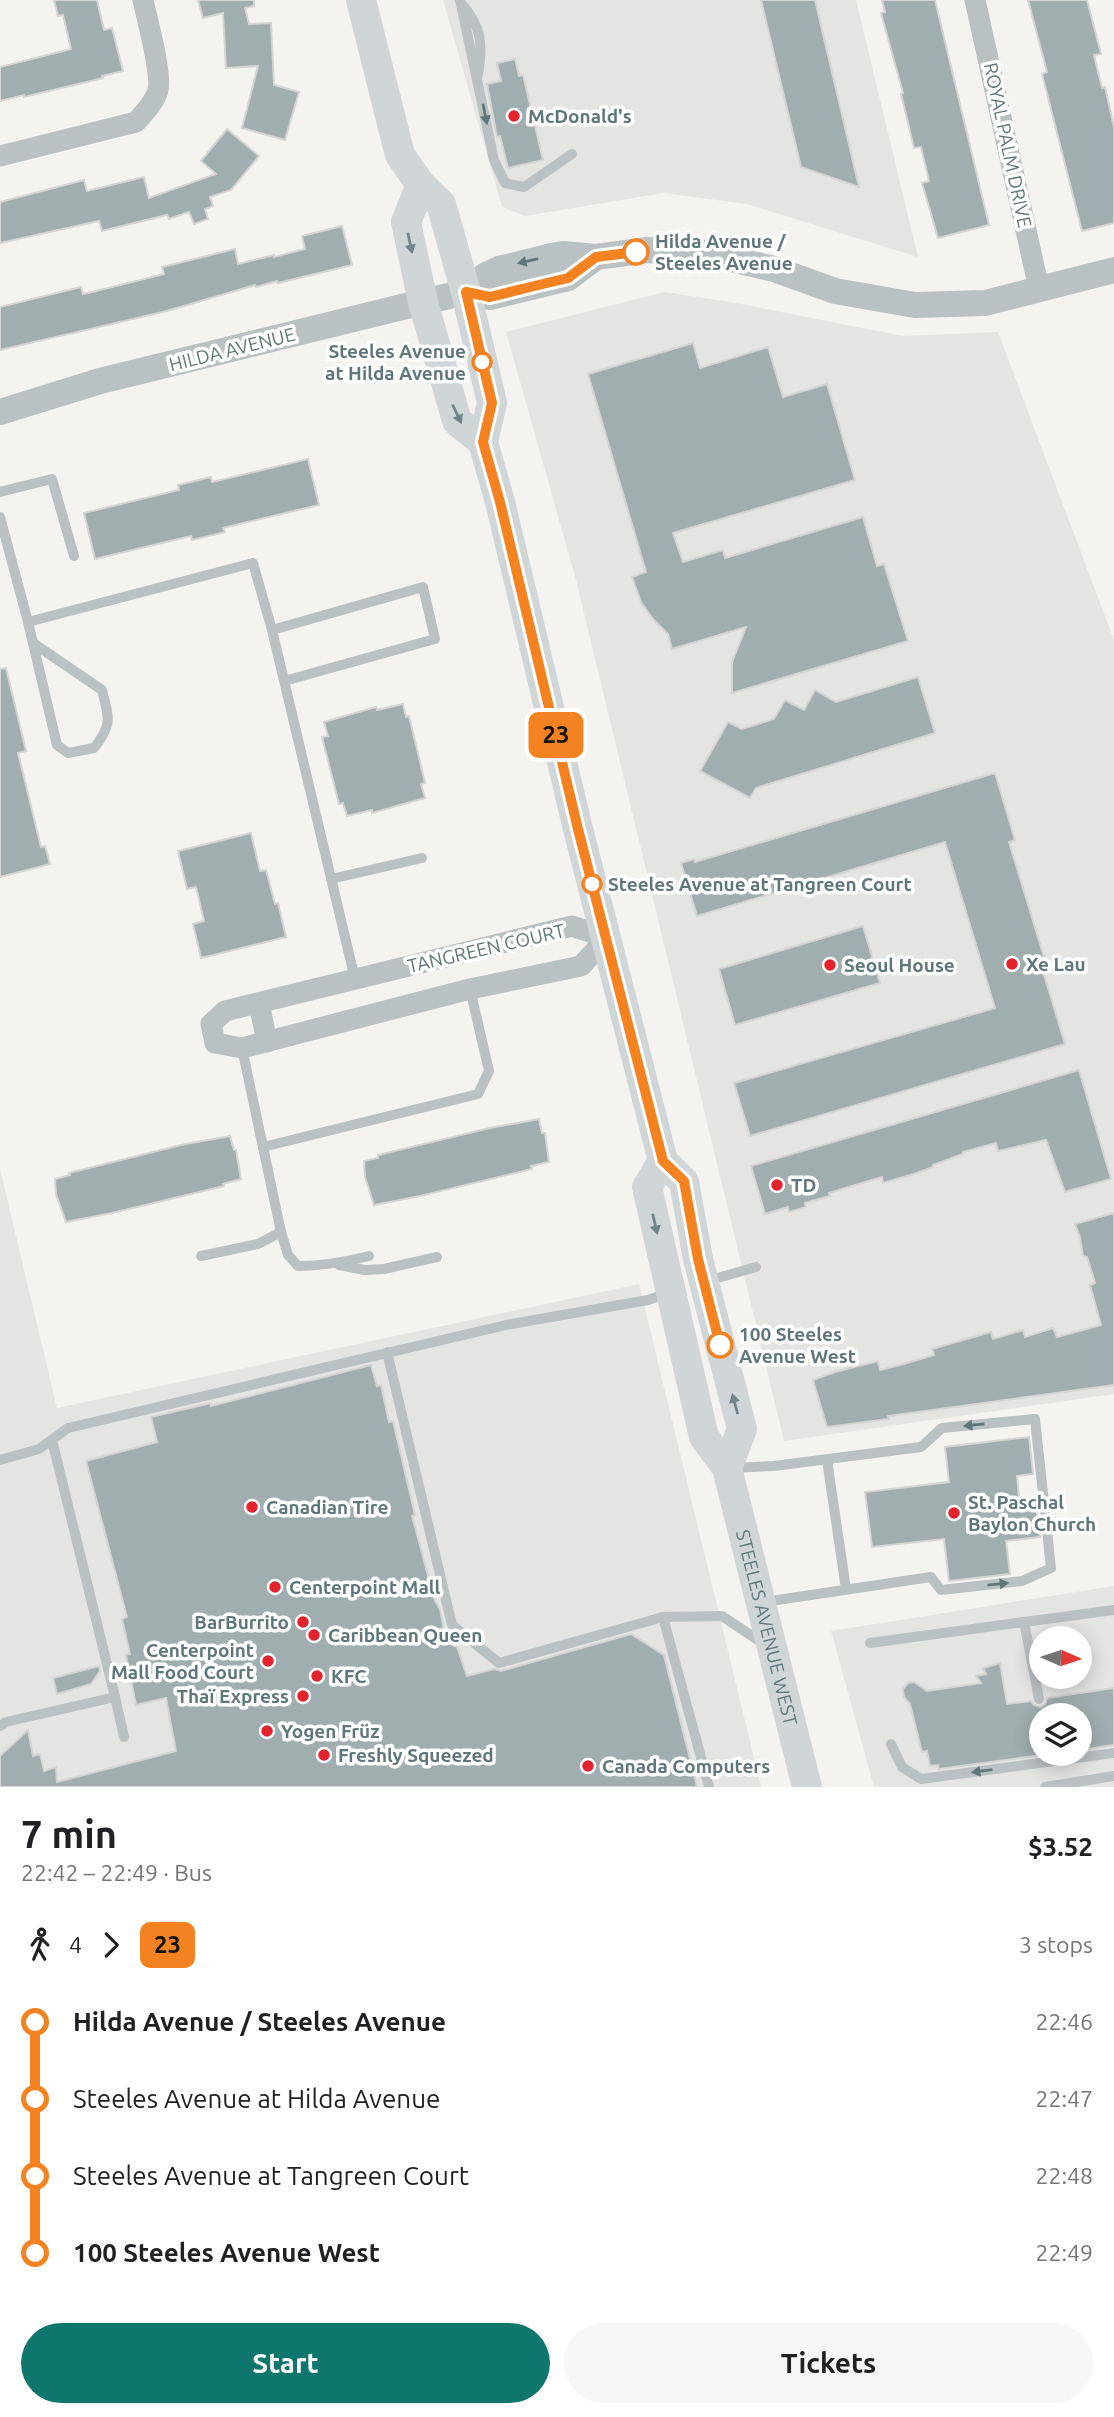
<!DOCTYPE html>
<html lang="en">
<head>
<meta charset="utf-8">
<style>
	:root { --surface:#fff; --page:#f6f6f6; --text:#202124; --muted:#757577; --accent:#0f766e }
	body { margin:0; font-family:Ubuntu,sans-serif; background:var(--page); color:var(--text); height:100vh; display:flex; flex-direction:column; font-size:26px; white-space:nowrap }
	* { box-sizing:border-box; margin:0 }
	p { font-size:23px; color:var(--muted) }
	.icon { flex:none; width:38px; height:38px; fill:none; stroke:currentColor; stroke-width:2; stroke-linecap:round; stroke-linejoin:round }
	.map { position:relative; height:1787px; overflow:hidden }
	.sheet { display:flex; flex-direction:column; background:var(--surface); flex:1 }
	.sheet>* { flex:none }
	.badge { padding:0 14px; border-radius:10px; font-size:24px; line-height:46px }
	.needle { width:46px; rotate:93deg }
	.tools { position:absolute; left:1029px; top:1626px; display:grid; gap:14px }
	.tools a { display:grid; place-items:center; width:63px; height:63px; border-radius:50%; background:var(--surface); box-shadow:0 4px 18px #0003; font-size:35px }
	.map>.badge { position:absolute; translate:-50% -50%; box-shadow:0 0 0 4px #fff }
	.legs { display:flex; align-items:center; gap:10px; height:77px; padding:0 21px; font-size:23px }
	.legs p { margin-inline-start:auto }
	.headline { display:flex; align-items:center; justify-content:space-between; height:119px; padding:0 21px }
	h1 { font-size:38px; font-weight:700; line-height:52px }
	.cta { display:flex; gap:14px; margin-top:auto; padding:14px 21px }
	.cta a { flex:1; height:80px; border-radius:42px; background:var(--accent); color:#fff; font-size:28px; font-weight:700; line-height:80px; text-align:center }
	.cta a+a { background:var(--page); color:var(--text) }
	ul { padding:0 21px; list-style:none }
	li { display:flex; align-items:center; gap:24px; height:77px; font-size:26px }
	li i { display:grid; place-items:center; width:10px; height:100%; margin:0 9px; background:currentColor }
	li i::after { content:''; width:18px; height:18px; margin:-9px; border:5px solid; border-radius:50%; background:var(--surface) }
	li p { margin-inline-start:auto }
	li:first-child i { background:linear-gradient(#0000 50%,currentColor 0) }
	li:last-child i { background:linear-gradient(currentColor 50%,#0000 0) }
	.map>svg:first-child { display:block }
	.built { fill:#e4e4e3; fill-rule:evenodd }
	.building { fill:#a1aeaf; stroke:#d5d4d3; stroke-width:2 }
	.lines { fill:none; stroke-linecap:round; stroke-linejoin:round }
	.service { stroke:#bac1c3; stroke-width:10 }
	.minor { stroke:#bac1c3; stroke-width:21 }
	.tertiary { stroke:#bac1c3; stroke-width:26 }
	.secondary { stroke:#d0d6d8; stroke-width:30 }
	.oneway { fill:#5f777b }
	.oneway2 { fill:#708589 }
	.line-1-casing { stroke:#fff; stroke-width:16 }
	.line-1 { stroke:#f58220; stroke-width:10 }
	.poi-dot { fill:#e2222d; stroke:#fff; stroke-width:2.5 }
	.stop-1-dot { fill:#fff; stroke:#f58220; stroke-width:3.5 }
	.labels { text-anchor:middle; stroke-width:7; stroke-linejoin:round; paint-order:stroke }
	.poi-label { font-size:19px; font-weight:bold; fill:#5f777b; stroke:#fff; text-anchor:start }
	.street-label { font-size:19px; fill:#5f777b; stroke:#fff }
	.stop-label { font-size:19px; font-weight:bold; fill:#5f777b; stroke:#fff; text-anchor:start }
</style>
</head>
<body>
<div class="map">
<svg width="1114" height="1787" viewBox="0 0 1114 1787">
	<rect width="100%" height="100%" fill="#f4f3f0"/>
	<!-- built -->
	<g class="built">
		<polygon points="443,0 856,0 918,257 747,204 663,193 525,216 502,207"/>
		<polygon points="665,292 736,303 903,336 998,332 1114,640 1114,1394 784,1441 576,580 506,332"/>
		<polygon points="0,1169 57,1408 639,1284 761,1787 0,1787"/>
		<path d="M 1114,1586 L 1114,1787 L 874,1787 L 831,1631 ZM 1041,1638 L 1080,1638 L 1080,1676 L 1041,1676 ZM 1041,1715 L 1080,1715 L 1080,1754 L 1041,1754 Z"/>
	</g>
	<!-- building -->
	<g class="building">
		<polygon points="54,0 97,0 104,30 112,28 123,71 102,76 103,78 24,97 24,95 0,101 0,67 71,49 63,15 58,16"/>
		<polygon points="198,0 254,0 254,6 245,8 249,24 271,23 274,85 299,92 285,140 242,128 258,66 226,68 223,13 203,18"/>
		<polygon points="761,0 815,0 859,187 801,167"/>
		<polygon points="882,0 935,0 989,225 938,238 922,183 929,181 921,147 914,148 901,94 903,93 881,13 885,12"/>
		<polygon points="1028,0 1087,0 1101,54 1094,55 1102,88 1105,87 1114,127 1114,223 1082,231 1042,74 1047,72"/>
		<polygon points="515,59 519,76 523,75 543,160 508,168 500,136 497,137 487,84 501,81 497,63"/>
		<polygon points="227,129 259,156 231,190 210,197 213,206 205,209 208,219 194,224 189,212 169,219 167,215 102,231 99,221 0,243 0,202 84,180 87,191 144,177 149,198 216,174 201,161"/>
		<polygon points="342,226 352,265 278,283 277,281 256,287 255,285 167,311 0,350 0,307 81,287 83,294 92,292 164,274 162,267 235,249 238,264 274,255 274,257 305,249 302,236"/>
		<polygon points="693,343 700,368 768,347 783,397 827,384 855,480 673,533 683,562 723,550 725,558 863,517 877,566 884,564 908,641 732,693 732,662 746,627 672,649 668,634 653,619 641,602 632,577 646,572 588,374"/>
		<polygon points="308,459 319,505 223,528 225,532 192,540 191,536 95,559 84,513 179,490 178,485 211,477 212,482"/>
		<polygon points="6,668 26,751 18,753 41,847 45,846 50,864 0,877 0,669"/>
		<polygon points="918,677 935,733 756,788 750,798 700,771 728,722 742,729 774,719 785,700 804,710 815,690 836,702"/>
		<polygon points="403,704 406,717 409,716 425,783 421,784 425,798 372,813 372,810 347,816 343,803 339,804 322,737 328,736 324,722 376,707 377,710"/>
		<polygon points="995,773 1015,840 1009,842 1044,957 1039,958 1065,1044 750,1136 734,1083 995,1008 945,842 697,916 681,863 694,859 695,862"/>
		<polygon points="251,833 260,871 266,870 275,904 278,903 286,937 201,958 193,924 204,921 196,887 187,889 178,851"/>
		<polygon points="863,926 880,983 735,1025 719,969"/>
		<polygon points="1079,1070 1111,1179 1065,1192 1046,1140 998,1151 996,1143 963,1152 963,1154 933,1165 933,1167 914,1174 883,1183 882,1177 829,1193 830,1196 805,1203 806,1207 789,1212 788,1207 765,1214 751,1166"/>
		<polygon points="539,1119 542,1133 545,1133 549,1162 531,1166 532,1169 420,1196 374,1205 365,1177 364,1161 378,1158 378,1155 490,1128"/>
		<polygon points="230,1136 234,1150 236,1150 241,1179 223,1184 224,1186 112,1213 66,1222 56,1194 55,1179 70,1175 69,1173 181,1145"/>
		<polygon points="1114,1213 1114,1385 888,1416 889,1419 827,1427 813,1380 835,1372 878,1361 880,1370 900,1365 934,1355 932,1349 991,1332 993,1339 1023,1330 1025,1337 1053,1328 1057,1337 1101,1325 1090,1285 1095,1283 1087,1257 1083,1256 1080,1237 1075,1224"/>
		<polygon points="371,1365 377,1386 381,1385 389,1422 393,1421 415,1515 412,1516 435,1601 440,1609 446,1642 457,1647 467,1676 494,1669 501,1671 631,1634 664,1655 697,1787 0,1787 0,1756 28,1730 33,1756 40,1754 44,1771 56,1767 57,1782 176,1751 166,1698 136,1705 126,1655 130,1654 122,1619 127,1617 86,1461 157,1442 151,1417 211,1403 211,1406"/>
		<polygon points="1029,1437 1033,1474 1017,1476 1020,1508 1036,1506 1040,1537 1006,1541 1010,1574 949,1581 944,1539 872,1547 865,1492 949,1482 945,1447"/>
		<polygon points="1000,1663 1007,1704 1031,1701 1034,1705 1040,1707 1045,1704 1047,1698 1114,1688 1114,1745 1080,1750 1080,1715 1041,1715 1041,1755 939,1769 938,1765 930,1766 927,1751 922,1752 910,1704 904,1697 903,1689 908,1683 914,1682 927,1691 981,1683 976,1676 986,1674 983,1668"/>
		<polygon points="99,1666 100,1671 91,1684 57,1694 53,1678"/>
	</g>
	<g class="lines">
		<!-- service -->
		<g class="service">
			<polyline points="460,0 494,160 505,183 524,187 572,154"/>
			<path d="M 461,3 C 482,27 483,44 478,75"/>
			<polyline points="0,492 52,479 74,556"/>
			<polyline points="0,517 28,622 253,563 272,630"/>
			<path d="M 28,622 L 57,745 L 68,753 L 94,748 C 113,724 109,718 102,690 L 33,643"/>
			<polyline points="284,681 435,639 423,587 272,630 355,979"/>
			<polyline points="331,879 422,858"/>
			<path d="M 242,1048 L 281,1232 L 288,1255 L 298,1266 C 322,1266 345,1262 369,1256"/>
			<polyline points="263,1147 478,1094 489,1071 470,989"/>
			<polyline points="201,1256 258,1244 281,1232"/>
			<polyline points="339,1265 365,1270 384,1269 437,1257"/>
			<polyline points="707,1281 756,1267"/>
			<polyline points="387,1352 452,1625 499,1663 663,1617 722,1616 764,1644"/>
			<polyline points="0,1460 39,1449 68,1428 506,1325 648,1300 668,1293"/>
			<polyline points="827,1460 846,1589"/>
			<polyline points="730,1468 774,1466 921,1447 942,1428 1035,1419 1051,1568 1022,1581 941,1590 931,1577 764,1602"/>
			<polyline points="663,1617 709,1787"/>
			<polyline points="1024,1622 1114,1610"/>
			<polyline points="870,1643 1024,1622 1039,1699"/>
			<polyline points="115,1697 124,1737"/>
			<polyline points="0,1726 6,1722 115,1697 52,1440"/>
			<polyline points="891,1744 902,1767 921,1779 1114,1753"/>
			<polyline points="1045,1787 1114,1776"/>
		</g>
		<!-- minor -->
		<g class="minor">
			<polyline points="975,0 1039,289"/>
			<path d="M 0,156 L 136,122 C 144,113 155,102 158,90 C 162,73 147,19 143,0"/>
			<polygon points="572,926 607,938 581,966 470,989 242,1048 215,1043 211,1024 225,1011"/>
			<polyline points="259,1003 267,1042"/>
		</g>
		<!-- tertiary -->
		<g class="tertiary">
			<polyline points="466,292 486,275 499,269 552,256 563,254 596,257 648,250 696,251 774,269 835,291 915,305 985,303 1114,270"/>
			<polyline points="0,412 100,381 398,308 466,292 490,297 568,278 596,257"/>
		</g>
		<!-- secondary -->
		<g class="secondary">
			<polyline points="361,0 400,155 421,185 441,204 466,292 492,403 483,442 500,502 578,829 663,1161 684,1182 698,1259 742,1429 727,1468"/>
			<polyline points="421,185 406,222 423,302 457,421 483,442"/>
			<path id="s1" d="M 663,1161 L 647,1187 L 704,1437 L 727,1468 L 807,1787"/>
		</g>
	</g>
	<!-- one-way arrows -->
	<defs><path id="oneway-solid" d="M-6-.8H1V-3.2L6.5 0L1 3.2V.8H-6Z" transform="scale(1.75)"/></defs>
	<g class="oneway">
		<use href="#oneway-solid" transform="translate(485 114) rotate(79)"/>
		<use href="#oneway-solid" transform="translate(528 261) rotate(167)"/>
		<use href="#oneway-solid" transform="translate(974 1425) rotate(174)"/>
		<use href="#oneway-solid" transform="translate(998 1584) rotate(-6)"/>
		<use href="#oneway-solid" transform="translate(982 1771) rotate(173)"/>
	</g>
	<g class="oneway2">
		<use href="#oneway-solid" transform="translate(410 243) rotate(78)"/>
		<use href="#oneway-solid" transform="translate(457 414) rotate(65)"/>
		<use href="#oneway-solid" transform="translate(655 1224) rotate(77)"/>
		<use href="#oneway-solid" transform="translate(735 1404) rotate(-105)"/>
	</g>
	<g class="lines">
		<!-- line-1 casing -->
		<g class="line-1-casing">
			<polyline id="line-1" points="636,252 596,257 568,278 526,288 490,297 466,292 492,403 483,442 500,502 578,829 663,1161 684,1181 698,1259 720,1345"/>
		</g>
		<!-- line-1 -->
		<use href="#line-1" class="line-1"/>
	</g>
	<!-- markers -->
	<g class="poi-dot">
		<circle cx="514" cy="116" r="7"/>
		<circle cx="1012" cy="964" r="7"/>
		<circle cx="830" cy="965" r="7"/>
		<circle cx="777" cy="1185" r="7"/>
		<circle cx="252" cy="1507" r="7"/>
		<circle cx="954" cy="1513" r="7"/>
		<circle cx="275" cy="1587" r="7"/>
		<circle cx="303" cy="1622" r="7"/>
		<circle cx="314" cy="1635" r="7"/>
		<circle cx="268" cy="1661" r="7"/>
		<circle cx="317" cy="1676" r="7"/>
		<circle cx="303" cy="1696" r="7"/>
		<circle cx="267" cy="1731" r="7"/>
		<circle cx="324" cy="1755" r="7"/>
		<circle cx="588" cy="1766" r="7"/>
	</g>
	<g class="stop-1-dot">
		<circle cx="636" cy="252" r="12"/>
		<circle cx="482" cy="362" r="9"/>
		<circle cx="592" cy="884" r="9"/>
		<circle cx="720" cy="1345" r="12"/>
	</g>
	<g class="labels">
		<!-- poi labels -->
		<g class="poi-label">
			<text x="528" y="123">McDonald's</text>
			<text x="1026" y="971">Xe Lau</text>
			<text x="844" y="972">Seoul House</text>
			<text x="791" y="1192">TD</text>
			<text x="968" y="1509">St. Paschal<tspan x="968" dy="22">Baylon Church</tspan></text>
			<text x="266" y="1514">Canadian Tire</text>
			<text x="289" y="1594">Centerpoint Mall</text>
			<text x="289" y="1629" text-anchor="end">BarBurrito</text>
			<text x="328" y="1642">Caribbean Queen</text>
			<text x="254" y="1657" text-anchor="end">Centerpoint<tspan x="254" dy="22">Mall Food Court</tspan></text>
			<text x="331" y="1683">KFC</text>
			<text x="289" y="1703" text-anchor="end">Thaï Express</text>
			<text x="281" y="1738">Yogen Früz</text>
			<text x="338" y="1762">Freshly Squeezed</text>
			<text x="602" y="1773">Canada Computers</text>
		</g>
		<!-- street labels -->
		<g class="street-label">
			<text transform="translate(1008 145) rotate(78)" y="7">ROYAL PALM DRIVE</text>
			<text transform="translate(232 349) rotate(-14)" y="7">HILDA AVENUE</text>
			<text transform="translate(486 948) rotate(-13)" y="7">TANGREEN COURT</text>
			<text dy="7" stroke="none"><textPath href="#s1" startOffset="490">STEELES AVENUE WEST</textPath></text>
		</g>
		<!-- stop labels -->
		<g class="stop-label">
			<text x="655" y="248">Hilda Avenue /<tspan x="655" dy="22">Steeles Avenue</tspan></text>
			<text x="466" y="358" text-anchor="end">Steeles Avenue<tspan x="466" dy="22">at Hilda Avenue</tspan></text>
			<text x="608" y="891">Steeles Avenue at Tangreen Court</text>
			<text x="739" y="1341">100 Steeles<tspan x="739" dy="22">Avenue West</tspan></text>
		</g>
	</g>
</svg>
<div class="tools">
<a><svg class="needle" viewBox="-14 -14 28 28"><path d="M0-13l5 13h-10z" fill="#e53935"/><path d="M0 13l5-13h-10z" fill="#757577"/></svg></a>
<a><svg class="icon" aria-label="layers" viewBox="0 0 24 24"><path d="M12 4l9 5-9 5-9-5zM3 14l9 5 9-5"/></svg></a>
</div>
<b class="badge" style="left:556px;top:735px;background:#f58220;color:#111">23</b>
</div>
<section class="sheet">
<div class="headline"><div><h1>7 min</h1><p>22:42 – 22:49 · Bus</p></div><b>$3.52</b></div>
<div class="legs"><svg class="icon" aria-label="walk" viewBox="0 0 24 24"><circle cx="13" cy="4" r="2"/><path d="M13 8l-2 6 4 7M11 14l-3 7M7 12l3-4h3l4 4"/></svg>4<svg class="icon" aria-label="forward" viewBox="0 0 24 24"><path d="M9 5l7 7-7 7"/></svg><b class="badge" style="background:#f58220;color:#111">23</b><p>3 stops</p></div>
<ul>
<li><i style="color:#f58220"></i><b>Hilda Avenue / Steeles Avenue</b><p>22:46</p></li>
<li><i style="color:#f58220"></i><span>Steeles Avenue at Hilda Avenue</span><p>22:47</p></li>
<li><i style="color:#f58220"></i><span>Steeles Avenue at Tangreen Court</span><p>22:48</p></li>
<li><i style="color:#f58220"></i><b>100 Steeles Avenue West</b><p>22:49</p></li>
</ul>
<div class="cta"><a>Start</a><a>Tickets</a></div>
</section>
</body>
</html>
